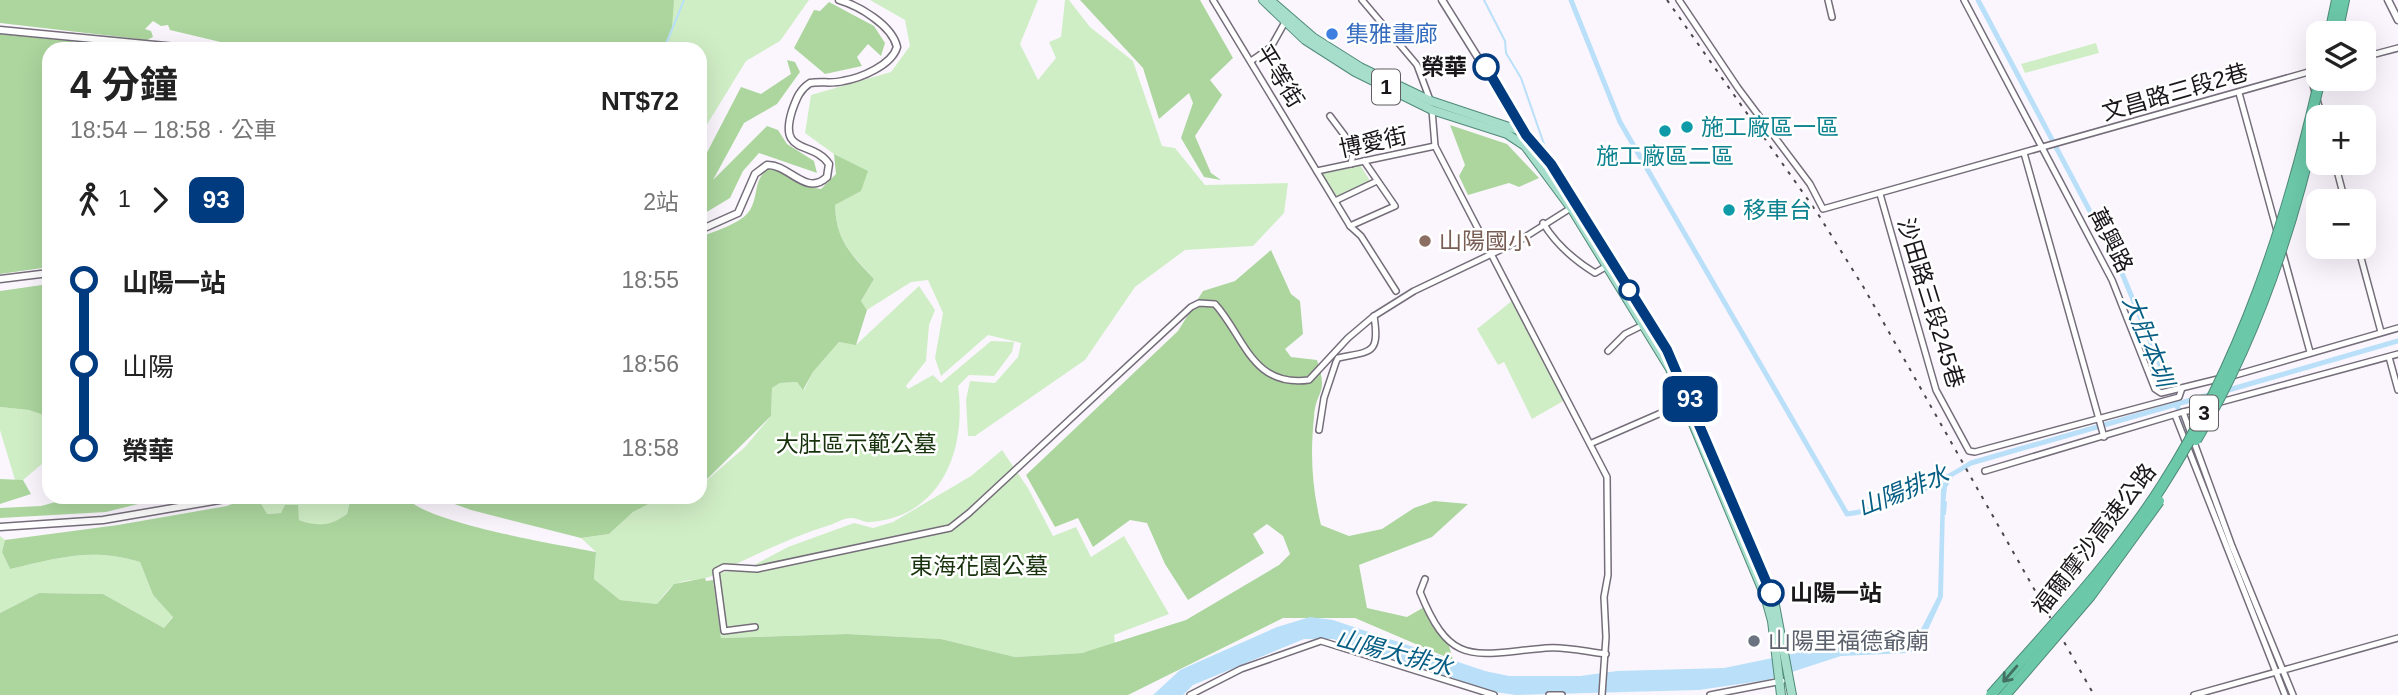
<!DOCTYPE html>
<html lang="zh-TW">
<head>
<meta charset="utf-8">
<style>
	:root { --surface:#fff; --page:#f6f6f6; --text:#222; --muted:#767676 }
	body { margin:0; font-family:Arial,"Noto Sans TC",sans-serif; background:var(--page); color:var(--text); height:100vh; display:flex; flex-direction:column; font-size:26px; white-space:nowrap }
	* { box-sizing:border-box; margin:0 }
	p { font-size:23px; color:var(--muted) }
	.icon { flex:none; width:38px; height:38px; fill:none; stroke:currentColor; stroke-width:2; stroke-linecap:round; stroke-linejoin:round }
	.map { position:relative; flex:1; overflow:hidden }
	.details { position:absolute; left:42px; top:42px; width:665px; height:462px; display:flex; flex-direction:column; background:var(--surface); border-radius:21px; box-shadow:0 7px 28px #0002 }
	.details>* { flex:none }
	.badge { padding:0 14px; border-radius:10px; font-size:24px; line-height:46px }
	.fabs { position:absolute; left:2306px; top:21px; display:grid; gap:14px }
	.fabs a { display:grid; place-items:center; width:70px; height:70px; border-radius:14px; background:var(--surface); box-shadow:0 7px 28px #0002; font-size:35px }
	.map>.badge { position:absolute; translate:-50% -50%; box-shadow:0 0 0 4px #fff }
	.legs { display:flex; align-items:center; gap:10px; height:77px; padding:0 28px; font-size:23px }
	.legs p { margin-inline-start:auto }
	.summary { display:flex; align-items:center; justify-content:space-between; height:119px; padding:0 28px }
	h1 { font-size:38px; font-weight:700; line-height:52px }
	ul { padding:0 28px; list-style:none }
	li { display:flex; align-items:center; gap:24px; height:84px; font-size:26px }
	li i { display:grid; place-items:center; width:10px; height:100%; margin:0 9px; background:currentColor }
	li i::after { content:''; width:18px; height:18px; margin:-9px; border:5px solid; border-radius:50%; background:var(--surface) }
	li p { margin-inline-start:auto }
	li:first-child i { background:linear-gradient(#0000 50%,currentColor 0) }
	li:last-child i { background:linear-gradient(currentColor 50%,#0000 0) }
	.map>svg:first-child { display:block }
	.green { fill:#d0eec6 }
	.forest { fill:#acd69e }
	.water { fill:#b9e0f8 }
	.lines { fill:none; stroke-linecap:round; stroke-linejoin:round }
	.stream { stroke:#b9e0f8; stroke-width:2 }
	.canal { stroke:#b9e0f8; stroke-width:5 }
	.minor-casing { stroke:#756e7a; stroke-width:8 }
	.tertiary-casing { stroke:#756e7a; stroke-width:9 }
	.primary-casing { stroke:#4f8a77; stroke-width:10 }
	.motorway-casing { stroke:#4f8a77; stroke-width:12 }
	.minor { stroke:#fff; stroke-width:5 }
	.tertiary { stroke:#fff; stroke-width:6 }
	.primary { stroke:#a6decb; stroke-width:8 }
	.motorway { stroke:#6bc8a8; stroke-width:10 }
	.rail { stroke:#4a464b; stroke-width:2; stroke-dasharray:3.5 7; stroke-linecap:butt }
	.motorway-bridge-casing { stroke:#4f8a77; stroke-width:12; stroke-linecap:butt }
	.motorway-bridge { stroke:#6bc8a8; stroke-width:10 }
	.oneway { stroke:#427062 }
	.line-1-casing { stroke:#fff; stroke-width:16 }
	.line-1 { stroke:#003b80; stroke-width:10 }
	.shop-dot { fill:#3f7fe0; stroke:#fff; stroke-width:2.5 }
	.stop-1-dot { fill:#fff; stroke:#003b80; stroke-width:3.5 }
	.culture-dot { fill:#0f9aa8; stroke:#fff; stroke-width:2.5 }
	.education-dot { fill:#8d6e63; stroke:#fff; stroke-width:2.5 }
	.worship-dot { fill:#6b7280; stroke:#fff; stroke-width:2.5 }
	.labels { text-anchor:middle; stroke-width:5; stroke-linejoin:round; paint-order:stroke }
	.shield { fill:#fff; stroke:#5f5d5f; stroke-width:2 }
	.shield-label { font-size:21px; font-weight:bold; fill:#1a171b }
	.shop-label { font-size:23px; fill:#366cbe; stroke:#fff; text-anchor:start }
	.stop-label { font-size:23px; font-weight:bold; fill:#1a171b; stroke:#fff; text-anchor:end }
	.street-label { font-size:23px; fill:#1a171b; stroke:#fff }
	.culture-label { font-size:23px; fill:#0d838f; stroke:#fff; text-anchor:start }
	.education-label { font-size:23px; fill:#785e54; stroke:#fff; text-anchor:start }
	.park-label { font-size:23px; fill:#17320c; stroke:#fff }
	.worship-label { font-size:23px; fill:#5b616d; stroke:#fff; text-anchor:start }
	.water-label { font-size:24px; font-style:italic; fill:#065e84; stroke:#fff }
</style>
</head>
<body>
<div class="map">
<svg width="2398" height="695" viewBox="0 0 2398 695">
	<rect width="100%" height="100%" fill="#fbf6fe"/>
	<!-- green -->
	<g class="green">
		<polygon points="674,0 809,0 780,41 746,61 700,136 700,49 665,49"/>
		<path d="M 870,0 L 1038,0 L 1020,44 L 1038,80 L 1056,58 L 1049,42 L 1061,37 L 1065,0 L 1069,0 L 1090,27 L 1133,61 L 1162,146 L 1175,148 L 1205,185 L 1288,183 L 1284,213 L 1253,246 L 1185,250 L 1135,287 L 1085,360 L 975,436 L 968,436 L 966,400 L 970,381 L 995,383 L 1018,357 L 1021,343 L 988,335 L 941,376 L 935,358 L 943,313 L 928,280 L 911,282 L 867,310 L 861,301 L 874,279 C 851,253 836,241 835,205 L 860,191 L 867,171 L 834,154 L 805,133 L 811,95 L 891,72 L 910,46 L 905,20 Z"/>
		<polygon points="2096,43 2099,53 2025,73 2021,64"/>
		<polygon points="1359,163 1370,181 1337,198 1320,171"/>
		<path d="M 919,286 L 935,310 L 929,325 L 926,361 L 906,386 L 908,389 L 933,375 L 941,383 L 991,341 L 1014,342 L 1012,352 L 994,376 L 969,375 L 958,386 C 967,449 942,516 871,522 C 864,523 857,517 850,518 C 844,518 836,523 830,525 C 789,538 750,557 712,576 C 701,581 686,579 675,584 C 668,588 662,598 657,604 L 620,600 L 594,579 L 596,552 L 581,538 L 609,534 L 633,512 L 662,497 L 700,497 L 700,486 L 745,447 L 771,416 L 772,388 L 780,383 L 797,382 L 804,390 L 813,372 L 839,342 L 857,344 Z"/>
		<polygon points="1513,300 1565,400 1532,419 1504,362 1498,365 1477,329"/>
		<polygon points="0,407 29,410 49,417 49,458 23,480 15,480 0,430"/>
		<polygon points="1002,450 1028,488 1053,536 1076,527 1091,557 1124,536 1169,614 1114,635 1115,644 1082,653 1015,657 941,639 847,634 721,638 713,578 717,574 754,565 788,547 854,523 873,528 893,522 971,476"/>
		<path d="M 351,497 L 347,514 C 330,526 319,527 299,520 L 297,505 L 281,513 L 266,514 L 260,502 L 247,498 Z"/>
		<path d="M 0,536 L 5,540 L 2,552 L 10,569 C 57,558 92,547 140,562 L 153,595 L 173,616 L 164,628 L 103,594 L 39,593 L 0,613 Z"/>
	</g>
	<!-- forest -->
	<g class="forest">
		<polygon points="0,0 674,0 672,27 663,49 250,49 170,30 168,25 161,26 153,21 145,29 151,31 153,37 147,40 0,23"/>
		<polygon points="1080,0 1200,0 1233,58 1210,80 1222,95 1195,136 1211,173 1221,180 1204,177 1181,138 1193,103 1189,93 1159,119 1143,68"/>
		<polygon points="829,2 874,26 885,43 881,56 868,44 857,57 862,66 825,74 794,48 814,10 820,11"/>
		<polygon points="0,34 150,49 49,49 49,267 0,274"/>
		<polygon points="787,60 795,62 800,72 777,104 744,123 713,180 767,126 778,130 787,144 814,161 817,173 759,153 743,171 730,198 700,216 700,166 741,87 761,94 791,74"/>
		<polygon points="1450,125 1507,144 1539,178 1519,187 1509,183 1468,195 1459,176 1465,165"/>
		<path d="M 834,154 L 868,171 L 861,191 L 835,205 C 836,241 851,254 874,279 L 861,301 L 867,310 L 856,345 L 839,342 L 813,372 L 803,390 L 797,382 L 780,383 L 772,388 L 771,416 L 700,486 L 700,237 C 715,231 741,224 750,210 C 759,195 753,180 768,169 C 791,172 795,186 821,189 L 836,174 Z"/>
		<path d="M 1271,250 L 1291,294 L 1300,301 L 1303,334 L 1285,349 L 1291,357 L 1317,360 C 1329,396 1316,388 1314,417 C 1310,456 1312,487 1321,525 L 1349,536 L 1382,529 L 1414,508 L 1434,501 L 1468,504 L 1432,537 L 1359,565 L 1367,608 L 1407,617 L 1426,606 L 1446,635 L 1453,660 L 1355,618 L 1283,618 L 1128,695 L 0,695 L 0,613 L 39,593 L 103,594 L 164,628 L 173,617 L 153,595 L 140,562 C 92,547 57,558 10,569 L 2,552 L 5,540 L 118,525 L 227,506 L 247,498 L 260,502 L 267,514 L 281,513 L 285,505 L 298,505 L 299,520 C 319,527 330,526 347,514 L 351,497 L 406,497 C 424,523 561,545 596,552 L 594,579 L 620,600 L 657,604 L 674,584 L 705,578 L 706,581 L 713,580 L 721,638 L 847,634 L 941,639 L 1015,657 L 1082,653 L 1186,620 L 1279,565 L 1290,554 L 1283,536 L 1267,524 L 1253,534 L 1264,553 L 1188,600 L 1165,564 L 1147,523 L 1130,520 L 1093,547 L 1078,518 L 1055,527 L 1026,475 L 1178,331 L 1203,291 L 1235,281 Z"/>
		<polygon points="49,284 49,417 29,410 0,407 0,291"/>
		<polygon points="0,479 23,480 31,494 0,504"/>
		<polygon points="74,497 166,497 106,512 0,518 0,508 41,506"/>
		<polygon points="435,497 662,497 633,512 609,534 581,538 471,510"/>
	</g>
	<!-- water -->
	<polygon class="water" points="1953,478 1947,487 1945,505 1943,597 1921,645 1916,650 1907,653 1841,656 1767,680 1699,690 1516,695 1488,691 1333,639 1304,639 1193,685 1183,695 1153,695 1180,670 1277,627 1310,617 1333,620 1485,671 1509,676 1580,676 1617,671 1724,668 1835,645 1915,641 1938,596 1941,490 1944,481"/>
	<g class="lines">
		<!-- stream -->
		<g class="stream">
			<polyline points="1484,0 1505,41 1506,53 1521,78 1545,147"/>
			<polyline points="664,49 684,0"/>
			<polyline points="1945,514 1946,502"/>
		</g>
		<!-- canal -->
		<g class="canal">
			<path d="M 1571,0 L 1620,122 L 1847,514 C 1888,509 1936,485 1971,463 L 2212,394"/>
			<polyline points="1978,0 2119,266 2182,418 2209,494"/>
			<polyline points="2225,391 2398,341"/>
			<polyline points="2260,624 2285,682"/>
		</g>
		<!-- minor casing -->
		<g class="minor-casing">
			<g id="minor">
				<polyline points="1213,0 1350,226 1361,236 1396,291"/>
				<polyline points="1362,0 1417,65 1430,100"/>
				<polyline points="1679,0 1738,88 1810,184 1823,209 2319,69"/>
				<polyline points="1828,0 1832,17"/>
				<polyline points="1964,0 2112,280 2155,389 2161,393 2222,378"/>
				<polyline points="2364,57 2398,48"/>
				<polyline points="1251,61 1271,47 1285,22"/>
				<polyline points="2309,71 2322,117"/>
				<polyline points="2239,93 2277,231"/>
				<polyline points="1432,110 1435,146 1607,477 1608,575 1604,597 1606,637 1602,695"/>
				<polyline points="1330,116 1354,148 1351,164"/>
				<polyline points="2024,153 2104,437"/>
				<polyline points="2335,163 2345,201"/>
				<polyline points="1317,171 1435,146"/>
				<polyline points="1880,194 1936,390 1969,451 1975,452 2179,397 2182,388"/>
				<polyline points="1335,201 1377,181"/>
				<path d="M 1543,223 C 1555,243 1574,260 1595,273 L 1607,266"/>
				<polyline points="1350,226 1395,206 1364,161"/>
				<polyline points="2358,247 2381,332"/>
				<polyline points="2282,250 2310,352"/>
				<polyline points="1608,351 1625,334 1643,325"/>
				<polyline points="2389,357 2398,390"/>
				<polyline points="2232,376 2398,328"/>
				<polyline points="2217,403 2398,354"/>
				<polyline points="2208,406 2183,412 2232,546 2293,695"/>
				<polyline points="2175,415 2285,695"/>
				<path d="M 1319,430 L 1324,398 L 1336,362 L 1338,358 C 1371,351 1380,355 1374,316"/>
				<polyline points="1592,443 1684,403"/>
				<polyline points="1985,471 2183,412"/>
				<path d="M 1425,579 L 1420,592 C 1451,669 1474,654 1546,648 C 1565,646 1587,652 1606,654"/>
				<path d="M 755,627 L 724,631 L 716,571 L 724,567 L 757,569 L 950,528 L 969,513 L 1191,307 L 1199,303 L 1215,304 C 1244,336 1252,388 1309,380 L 1348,338 L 1374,316 L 1414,291 L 1519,241 L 1574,206"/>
				<polyline points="1190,695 1241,669 1321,641 1494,695"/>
				<polyline points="1549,695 1562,695"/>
				<polyline points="1710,695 1782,681"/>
				<polyline points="2194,695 2398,638"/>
			</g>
		</g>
		<!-- tertiary casing -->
		<g class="tertiary-casing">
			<g id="tertiary">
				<polyline points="1442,0 1525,133"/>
				<polyline points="2388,0 2398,20"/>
				<polyline points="0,30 197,49"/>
				<path d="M 700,230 L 738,213 L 755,174 L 767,165 C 789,164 806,197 827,177 L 829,164 C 813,140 778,156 792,111 C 796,100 799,90 810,83 C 821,81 832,84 843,81 C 861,78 892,65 897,47 C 892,25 859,6 839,0"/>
				<polyline points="0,279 49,273"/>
				<polyline points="0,527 103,520 237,497"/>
			</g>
		</g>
		<!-- primary casing -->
		<g class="primary-casing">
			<g id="primary">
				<polyline points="1263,0 1305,40 1355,72 1432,110 1507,134 1525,146 1571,208 1670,369 1765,596 1772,621 1781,695"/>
				<polyline points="1270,0 1314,38 1360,67 1431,101 1518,130 1551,164 1667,350 1691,401 1775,605 1792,695"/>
			</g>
		</g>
		<!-- motorway casing -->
		<g class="motorway-casing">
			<g id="motorway">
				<polyline points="2330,33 2337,0"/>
				<polyline points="2337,33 2344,0"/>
			</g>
		</g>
		<!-- minor -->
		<use href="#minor" class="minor"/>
		<!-- tertiary -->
		<use href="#tertiary" class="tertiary"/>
		<!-- primary -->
		<use href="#primary" class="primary"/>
		<!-- motorway -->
		<use href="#motorway" class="motorway"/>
		<!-- rail -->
		<polyline class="rail" points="1667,0 1818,214 1864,288 2094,695"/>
		<!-- motorway-bridge casing -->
		<g class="motorway-bridge-casing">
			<g id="motorway-bridge">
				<path d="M 2196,440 C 2255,341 2292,231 2317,119"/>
				<path d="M 1991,695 C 2050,628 2114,561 2162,486 C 2242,361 2287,223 2320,79"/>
				<polyline points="2005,695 2090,596 2159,501"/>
			</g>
		</g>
		<!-- motorway-bridge -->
		<use href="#motorway-bridge" class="motorway-bridge"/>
	</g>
	<!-- one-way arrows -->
	<defs><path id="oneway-shaft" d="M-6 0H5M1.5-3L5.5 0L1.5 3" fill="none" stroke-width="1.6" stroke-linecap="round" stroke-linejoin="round" transform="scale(1.75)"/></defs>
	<use class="oneway" href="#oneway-shaft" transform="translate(2010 674) rotate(131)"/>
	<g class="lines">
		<!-- line-1 casing -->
		<g class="line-1-casing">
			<polyline id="line-1" points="1486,67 1526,135 1551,164 1667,350 1771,593"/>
		</g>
		<!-- line-1 -->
		<use href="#line-1" class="line-1"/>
	</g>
	<!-- markers -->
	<circle class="shop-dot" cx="1332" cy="34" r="7"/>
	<g class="stop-1-dot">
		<circle cx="1486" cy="67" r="12"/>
		<circle cx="1629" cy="290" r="9"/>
		<circle cx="1771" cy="593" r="12"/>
	</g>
	<g class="culture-dot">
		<circle cx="1687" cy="127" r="7"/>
		<circle cx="1665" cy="131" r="7"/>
		<circle cx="1729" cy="210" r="7"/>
	</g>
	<circle class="education-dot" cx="1425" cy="241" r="7"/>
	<circle class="worship-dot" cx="1754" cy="641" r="7"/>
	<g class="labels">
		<!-- shield labels -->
		<g class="shield">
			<rect x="1372" y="69.5" width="28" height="35" rx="5"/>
			<rect x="2190" y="395.5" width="28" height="35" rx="5"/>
		</g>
		<g class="shield-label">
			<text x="1386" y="94">1</text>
			<text x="2204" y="420">3</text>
		</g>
		<!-- shop labels -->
		<g class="shop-label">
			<text x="1346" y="42">集雅畫廊</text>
		</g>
		<!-- stop labels -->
		<g class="stop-label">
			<text x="1467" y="75">榮華</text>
			<text x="1790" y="601" text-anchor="start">山陽一站</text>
		</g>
		<!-- street labels -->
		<g class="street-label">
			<text transform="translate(1280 76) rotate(58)" y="8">平等街</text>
			<text transform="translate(2175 92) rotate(-16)" y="8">文昌路三段2巷</text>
			<text transform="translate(1373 142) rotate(-12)" y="8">博愛街</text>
			<text transform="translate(2111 240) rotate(63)" y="8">萬興路</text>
			<text transform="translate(1931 303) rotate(73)" y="8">沙田路三段245巷</text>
			<text transform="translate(2094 539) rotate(-52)" y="8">福爾摩沙高速公路</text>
		</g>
		<!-- culture labels -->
		<g class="culture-label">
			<text x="1701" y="135">施工廠區一區</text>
			<text x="1665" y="164" text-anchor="middle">施工廠區二區</text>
			<text x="1743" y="218">移車台</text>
		</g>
		<!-- education labels -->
		<g class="education-label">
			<text x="1439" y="249">山陽國小</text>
		</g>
		<!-- park labels -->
		<g class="park-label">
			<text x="856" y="452">大肚區示範公墓</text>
			<text x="979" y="574">東海花園公墓</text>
		</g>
		<!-- worship labels -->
		<g class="worship-label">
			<text x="1768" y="649">山陽里福德爺廟</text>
		</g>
		<!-- water labels -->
		<g class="water-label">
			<text transform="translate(2148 341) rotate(68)" y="8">大肚本圳</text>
			<text transform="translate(1903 491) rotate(-22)" y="8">山陽排水</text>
			<text transform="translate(1394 653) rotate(15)" y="8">山陽大排水</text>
		</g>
	</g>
</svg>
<div class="fabs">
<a><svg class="icon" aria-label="layers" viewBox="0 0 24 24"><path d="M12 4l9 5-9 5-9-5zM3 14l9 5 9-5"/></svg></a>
<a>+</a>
<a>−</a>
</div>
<b class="badge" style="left:1690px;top:399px;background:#003b80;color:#fff">93</b>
<section class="details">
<div class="summary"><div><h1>4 分鐘</h1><p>18:54 – 18:58 · 公車</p></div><b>NT$72</b></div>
<div class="legs"><svg class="icon" aria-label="walk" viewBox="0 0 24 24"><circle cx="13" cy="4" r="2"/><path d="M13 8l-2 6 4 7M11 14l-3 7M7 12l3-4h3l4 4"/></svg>1<svg class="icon" aria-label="forward" viewBox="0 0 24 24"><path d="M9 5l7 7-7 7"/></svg><b class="badge" style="background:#003b80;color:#fff">93</b><p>2站</p></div>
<ul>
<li><i style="color:#003b80"></i><b>山陽一站</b><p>18:55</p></li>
<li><i style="color:#003b80"></i><span>山陽</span><p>18:56</p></li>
<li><i style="color:#003b80"></i><b>榮華</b><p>18:58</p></li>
</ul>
</section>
</div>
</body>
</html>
